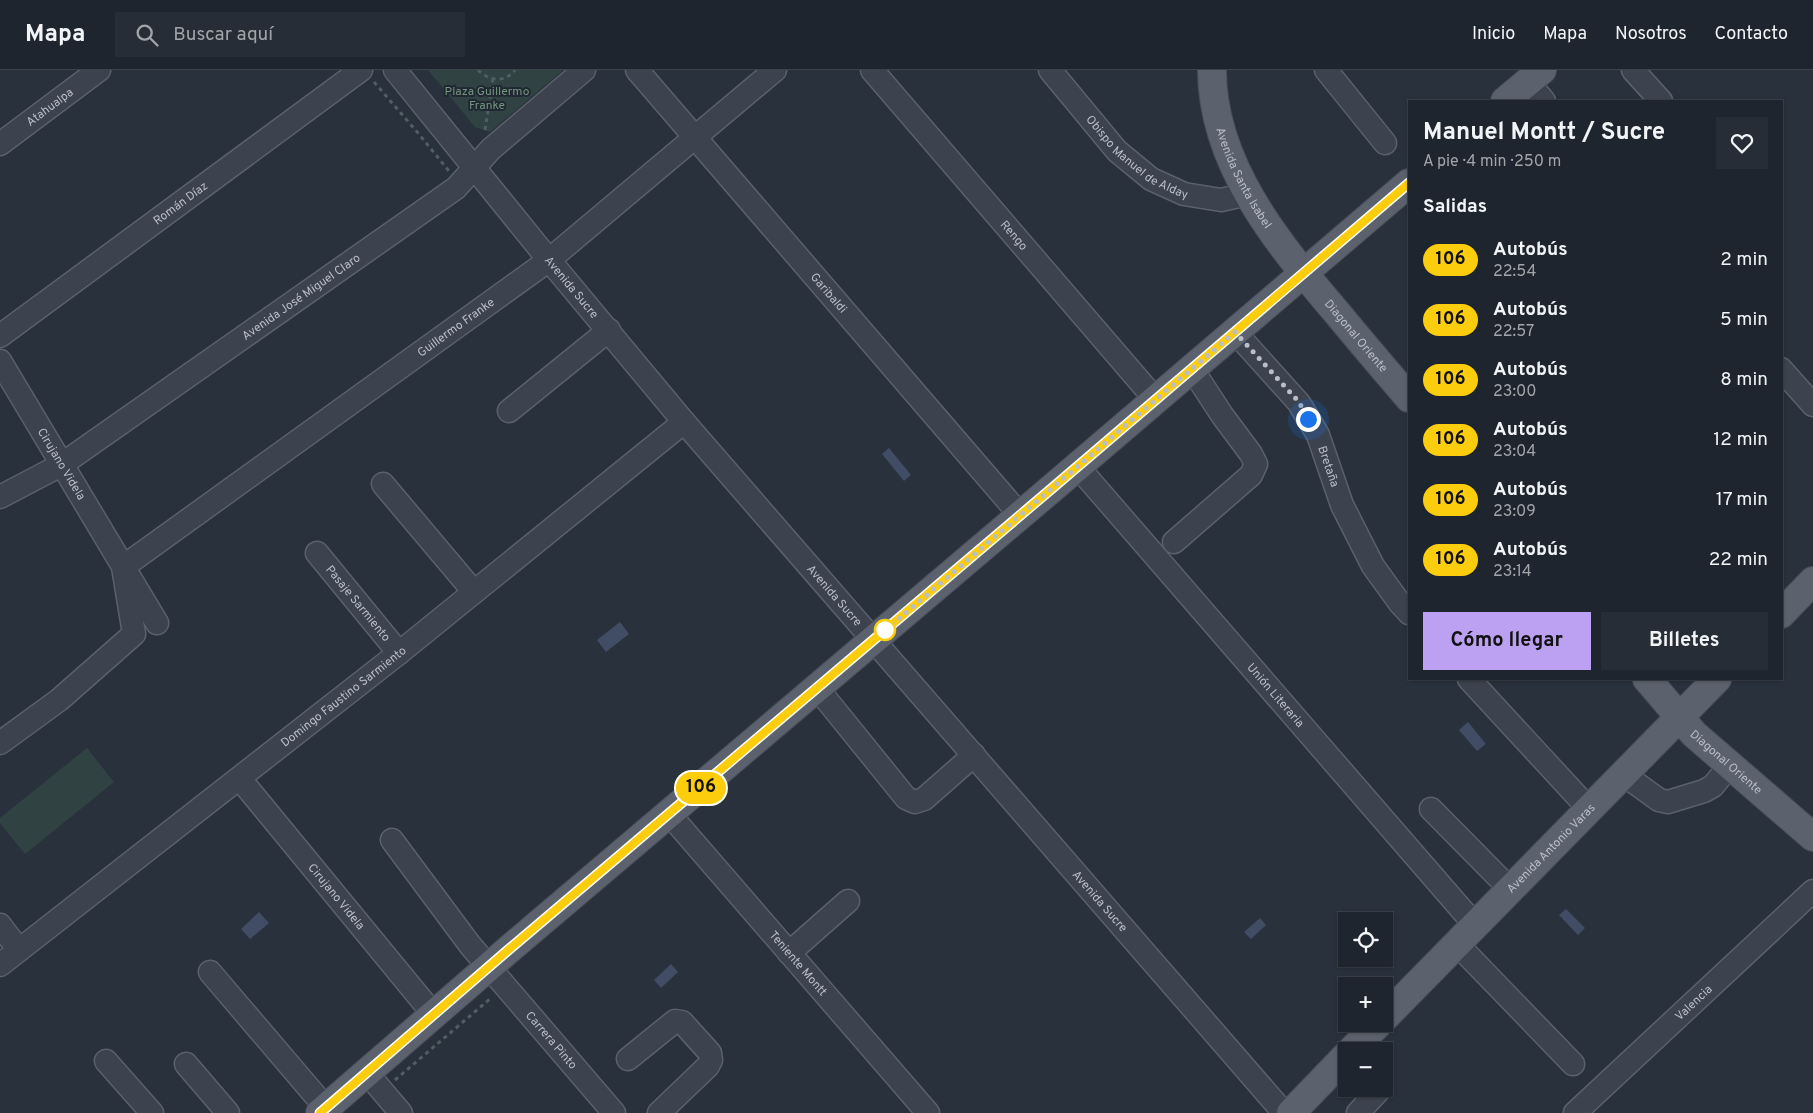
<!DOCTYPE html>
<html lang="es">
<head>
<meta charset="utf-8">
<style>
	:root { --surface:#1f252e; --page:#272d36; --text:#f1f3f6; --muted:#a1a5aa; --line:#3c424a; --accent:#bca0f2 }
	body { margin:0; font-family:Overpass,sans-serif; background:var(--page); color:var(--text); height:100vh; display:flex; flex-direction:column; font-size:19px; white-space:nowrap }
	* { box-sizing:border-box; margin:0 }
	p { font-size:16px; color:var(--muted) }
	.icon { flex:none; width:28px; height:28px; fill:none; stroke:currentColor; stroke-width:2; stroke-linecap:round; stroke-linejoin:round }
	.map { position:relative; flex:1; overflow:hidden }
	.details { position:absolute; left:1408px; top:30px; width:375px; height:580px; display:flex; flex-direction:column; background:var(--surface); border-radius:0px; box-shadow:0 1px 4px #0004,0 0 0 1px var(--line) }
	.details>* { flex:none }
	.badge { padding:0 10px; border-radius:16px; font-size:18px; line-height:32px }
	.fabs { position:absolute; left:1338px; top:842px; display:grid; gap:10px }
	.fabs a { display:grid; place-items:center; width:55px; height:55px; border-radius:0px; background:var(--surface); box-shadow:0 1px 4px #0004,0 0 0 1px var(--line); font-size:25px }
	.you { position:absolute; width:25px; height:25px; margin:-12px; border:4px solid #fff; border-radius:50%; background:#1a73e8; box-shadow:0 0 0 8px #1a73e833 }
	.map>.badge { position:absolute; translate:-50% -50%; box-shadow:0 0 0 2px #fff }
	h2 { padding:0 15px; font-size:19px; line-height:45px }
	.round { display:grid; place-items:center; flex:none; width:52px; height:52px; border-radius:0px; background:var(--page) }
	.headline { display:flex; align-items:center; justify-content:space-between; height:85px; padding:0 15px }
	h1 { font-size:24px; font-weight:700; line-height:38px }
	.primary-button { display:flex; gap:10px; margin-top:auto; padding:10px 15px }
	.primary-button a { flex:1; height:58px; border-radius:0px; background:var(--accent); color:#111; font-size:20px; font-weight:700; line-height:58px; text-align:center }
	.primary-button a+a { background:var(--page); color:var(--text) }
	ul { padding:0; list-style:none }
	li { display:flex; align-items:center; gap:15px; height:60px; padding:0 15px }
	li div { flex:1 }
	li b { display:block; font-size:19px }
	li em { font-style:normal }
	li .badge { min-width:55px; font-weight:700; text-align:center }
	header { display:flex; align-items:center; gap:30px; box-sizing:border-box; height:70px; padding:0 25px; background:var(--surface); border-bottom:1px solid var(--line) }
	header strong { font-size:24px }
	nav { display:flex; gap:28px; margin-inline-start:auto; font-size:18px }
	.search { width:350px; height:45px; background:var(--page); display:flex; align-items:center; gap:12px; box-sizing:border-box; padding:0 18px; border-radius:0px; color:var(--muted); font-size:19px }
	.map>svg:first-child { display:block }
	.green { fill:#314243 }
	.water { fill:#414d64 }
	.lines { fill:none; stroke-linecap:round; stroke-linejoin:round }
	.minor-casing { stroke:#5a616b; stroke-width:25 }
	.major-casing { stroke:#464c57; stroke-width:30 }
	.path { stroke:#505f61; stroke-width:3; stroke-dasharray:4 4; stroke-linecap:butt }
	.minor { stroke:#3c434e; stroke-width:22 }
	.major { stroke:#5b626d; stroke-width:28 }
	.line-casing { stroke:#fff; stroke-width:11 }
	.line { stroke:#fccd0d; stroke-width:8 }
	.walk { stroke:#b9bec8; stroke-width:5; stroke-dasharray:0 9 }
	.stop-dot { fill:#fff; stroke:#fccd0d; stroke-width:2.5 }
	.labels { text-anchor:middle; stroke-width:4; stroke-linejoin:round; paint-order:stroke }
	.park-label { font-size:12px; fill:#73967d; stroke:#212833 }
	.street-label { font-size:12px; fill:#b9bec8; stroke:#212833 }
</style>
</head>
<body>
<header>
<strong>Mapa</strong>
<div class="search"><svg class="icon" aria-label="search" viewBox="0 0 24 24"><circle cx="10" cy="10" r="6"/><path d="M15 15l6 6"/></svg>Buscar aquí</div>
<nav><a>Inicio</a><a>Mapa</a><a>Nosotros</a><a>Contacto</a></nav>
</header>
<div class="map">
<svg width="1813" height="1043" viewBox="0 0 1813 1043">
	<rect width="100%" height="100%" fill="#29313d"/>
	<!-- green -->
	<g class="green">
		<polygon points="428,0 563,0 490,62 475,57"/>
		<polygon points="87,678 114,712 25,784 0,753 0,748"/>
	</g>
	<!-- water -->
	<g class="water">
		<polygon points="889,378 911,405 904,411 882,384"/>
		<polygon points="620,552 629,564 606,582 597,570"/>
		<polygon points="1468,652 1486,674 1477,681 1459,660"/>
		<polygon points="1566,839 1585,858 1578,865 1559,845"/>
		<polygon points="259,842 269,853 250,869 241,859"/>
		<polygon points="1260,848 1266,855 1251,869 1244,862"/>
		<polygon points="671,894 678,902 661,918 654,910"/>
	</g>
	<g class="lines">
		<!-- minor casing -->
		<g class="minor-casing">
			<g id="minor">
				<path id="s1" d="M 395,0 L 549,190 L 684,352 L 1284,1043"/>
				<path id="s2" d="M 637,0 L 1021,446"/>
				<path id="s3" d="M 872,0 L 1155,329"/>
				<path id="s4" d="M 1050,0 L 1117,81 L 1151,109 L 1184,124 L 1221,130 L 1248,124"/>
				<polyline points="1326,0 1385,73"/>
				<polyline points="1633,0 1661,31"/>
				<polyline points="1528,12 1544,31"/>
				<path id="s5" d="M 0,74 L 99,0"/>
				<path id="s6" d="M 1235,262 L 1299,333 L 1318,365 L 1342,435 L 1373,496 L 1399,532 L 1409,543"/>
				<path id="s7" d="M 0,266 L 361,0"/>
				<path id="s8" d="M 0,291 L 157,553"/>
				<polyline points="1781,299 1813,335"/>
				<polyline points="509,341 609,260"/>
				<path id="s9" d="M 1078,397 L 1475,855"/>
				<polyline points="383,414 474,522"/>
				<path id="s10" d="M 0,427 L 61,395 L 456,118 L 491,79 L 584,0"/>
				<polyline points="1174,472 1251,405 1256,394 1251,384 1222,345 1192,299"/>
				<path id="s11" d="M 317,483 L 399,583"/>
				<polyline points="1469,609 1589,739"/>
				<polyline points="817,618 906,728 915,732 924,729 974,685"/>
				<path id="s12" d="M 0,673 L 59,630 L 134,564 L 123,497 L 549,190 L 775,0"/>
				<polyline points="1623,704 1659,730 1668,732 1704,721 1713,716 1730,695"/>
				<path id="s13" d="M 240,709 L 434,945"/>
				<polyline points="1431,739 1510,819"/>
				<path id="s14" d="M 670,745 L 928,1043"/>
				<path id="s15" d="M 392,770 L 470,875 L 614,1043"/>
				<polyline points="0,855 19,880"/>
				<polyline points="1457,874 1573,994"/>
				<polyline points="789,883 848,831"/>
				<path id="s16" d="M 0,895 L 399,583 L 684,352"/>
				<polyline points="210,902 326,1038"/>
				<polyline points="628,989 675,951 682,952 710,983 711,990 708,996 659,1043"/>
				<polyline points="106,991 152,1043"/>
				<polyline points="186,994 228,1043"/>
				<polyline points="367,1003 401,1043"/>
				<polyline points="1358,1043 1380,1019"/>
				<path id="s17" d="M 1575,1043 L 1813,821"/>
			</g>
		</g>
		<!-- major casing -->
		<g class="major-casing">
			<g id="major">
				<path id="s18" d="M 1212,0 C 1212,95 1279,175 1338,244 C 1361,272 1385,300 1409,328"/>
				<polyline points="1505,31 1542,0"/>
				<polyline points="1781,544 1813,511"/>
				<path id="s19" d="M 1647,609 L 1694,664 L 1813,767"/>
				<path id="s20" d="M 1384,948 L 1717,609"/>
				<polyline points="1351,981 1378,954"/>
				<polyline points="320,1043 507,881 1050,420 1409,113"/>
				<polyline points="1291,1043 1346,986"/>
			</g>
		</g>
		<!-- path -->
		<g class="path">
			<path d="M 478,0 C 489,11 505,13 515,0"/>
			<polyline points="374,12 418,63 449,101"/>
			<polyline points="485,60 493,9"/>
			<polyline points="395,1010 491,928"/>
		</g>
		<!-- minor -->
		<use href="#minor" class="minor"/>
		<!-- major -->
		<use href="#major" class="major"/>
	</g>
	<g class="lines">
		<!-- line casing -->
		<g class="line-casing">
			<polyline id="line" points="320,1043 507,881 1050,420 1409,113"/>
		</g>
		<!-- line -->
		<use href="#line" class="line"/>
		<!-- walk -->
		<polyline class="walk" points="885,560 882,563 1050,420 1235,262 1299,332 1308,349"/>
	</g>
	<!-- markers -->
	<circle class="stop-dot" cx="885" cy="560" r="10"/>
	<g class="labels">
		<!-- park labels -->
		<g class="park-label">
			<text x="487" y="25">Plaza Guillermo<tspan x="487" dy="14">Franke</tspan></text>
		</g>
		<!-- street labels -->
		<g class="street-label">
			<text dy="4" stroke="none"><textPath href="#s5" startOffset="62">Atahualpa</textPath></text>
			<text dy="4" stroke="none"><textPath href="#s4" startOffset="125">Obispo Manuel de Alday</textPath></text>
			<text dy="4" stroke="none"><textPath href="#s18" startOffset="114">Avenida Santa Isabel</textPath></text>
			<text dy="4" stroke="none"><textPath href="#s7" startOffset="224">Román Díaz</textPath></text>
			<text dy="4" stroke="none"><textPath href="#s3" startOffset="218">Rengo</textPath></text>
			<text dy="4" stroke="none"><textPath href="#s1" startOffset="280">Avenida Sucre</textPath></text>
			<text dy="4" stroke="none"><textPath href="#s2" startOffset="294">Garibaldi</textPath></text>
			<text dy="4" stroke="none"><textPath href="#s10" startOffset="362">Avenida José Miguel Claro</textPath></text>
			<text dy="4" stroke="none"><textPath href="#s12" startOffset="651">Guillermo Franke</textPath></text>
			<text dy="4" stroke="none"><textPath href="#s18" startOffset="309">Diagonal Oriente</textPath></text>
			<text dy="4" stroke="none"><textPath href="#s8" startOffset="120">Cirujano Videla</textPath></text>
			<text dy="4" stroke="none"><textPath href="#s6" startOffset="166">Bretaña</textPath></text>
			<text dy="4" stroke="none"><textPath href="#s1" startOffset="685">Avenida Sucre</textPath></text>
			<text dy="4" stroke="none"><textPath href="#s11" startOffset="65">Pasaje Sarmiento</textPath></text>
			<text dy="4" stroke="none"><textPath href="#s16" startOffset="436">Domingo Faustino Sarmiento</textPath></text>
			<text dy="4" stroke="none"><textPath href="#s9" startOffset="302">Unión Literaria</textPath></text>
			<text dy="4" stroke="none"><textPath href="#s19" startOffset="115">Diagonal Oriente</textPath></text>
			<text dy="4" stroke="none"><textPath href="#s20" startOffset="238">Avenida Antonio Varas</textPath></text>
			<text dy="4" stroke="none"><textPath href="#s13" startOffset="152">Cirujano Videla</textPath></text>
			<text dy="4" stroke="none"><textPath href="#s1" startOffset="1090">Avenida Sucre</textPath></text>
			<text dy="4" stroke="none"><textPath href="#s14" startOffset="196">Teniente Montt</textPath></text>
			<text dy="4" stroke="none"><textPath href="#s17" startOffset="162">Valencia</textPath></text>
			<text dy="4" stroke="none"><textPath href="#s15" startOffset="256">Carrera Pinto</textPath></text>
		</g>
	</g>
</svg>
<div class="fabs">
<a><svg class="icon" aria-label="locate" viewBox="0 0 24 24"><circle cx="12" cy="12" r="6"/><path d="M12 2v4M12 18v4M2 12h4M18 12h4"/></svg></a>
<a>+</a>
<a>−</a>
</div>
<div class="you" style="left:1308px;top:349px"></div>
<b class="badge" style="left:701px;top:718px;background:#fccd0d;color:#111">106</b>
<section class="details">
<div class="headline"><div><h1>Manuel Montt / Sucre</h1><p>A pie · 4 min · 250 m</p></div><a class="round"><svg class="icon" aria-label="heart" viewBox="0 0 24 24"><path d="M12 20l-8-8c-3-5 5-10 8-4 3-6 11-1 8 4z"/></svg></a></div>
<h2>Salidas</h2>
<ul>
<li><span class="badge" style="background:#fccd0d;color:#111">106</span><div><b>Autobús</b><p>22:54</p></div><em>2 min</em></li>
<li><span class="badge" style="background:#fccd0d;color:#111">106</span><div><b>Autobús</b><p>22:57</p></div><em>5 min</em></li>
<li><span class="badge" style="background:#fccd0d;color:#111">106</span><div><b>Autobús</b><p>23:00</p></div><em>8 min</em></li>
<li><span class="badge" style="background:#fccd0d;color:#111">106</span><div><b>Autobús</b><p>23:04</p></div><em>12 min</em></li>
<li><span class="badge" style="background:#fccd0d;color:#111">106</span><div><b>Autobús</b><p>23:09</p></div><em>17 min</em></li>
<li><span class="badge" style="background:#fccd0d;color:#111">106</span><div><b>Autobús</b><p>23:14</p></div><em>22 min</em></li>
</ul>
<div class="primary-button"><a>Cómo llegar</a><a>Billetes</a></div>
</section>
</div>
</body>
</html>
